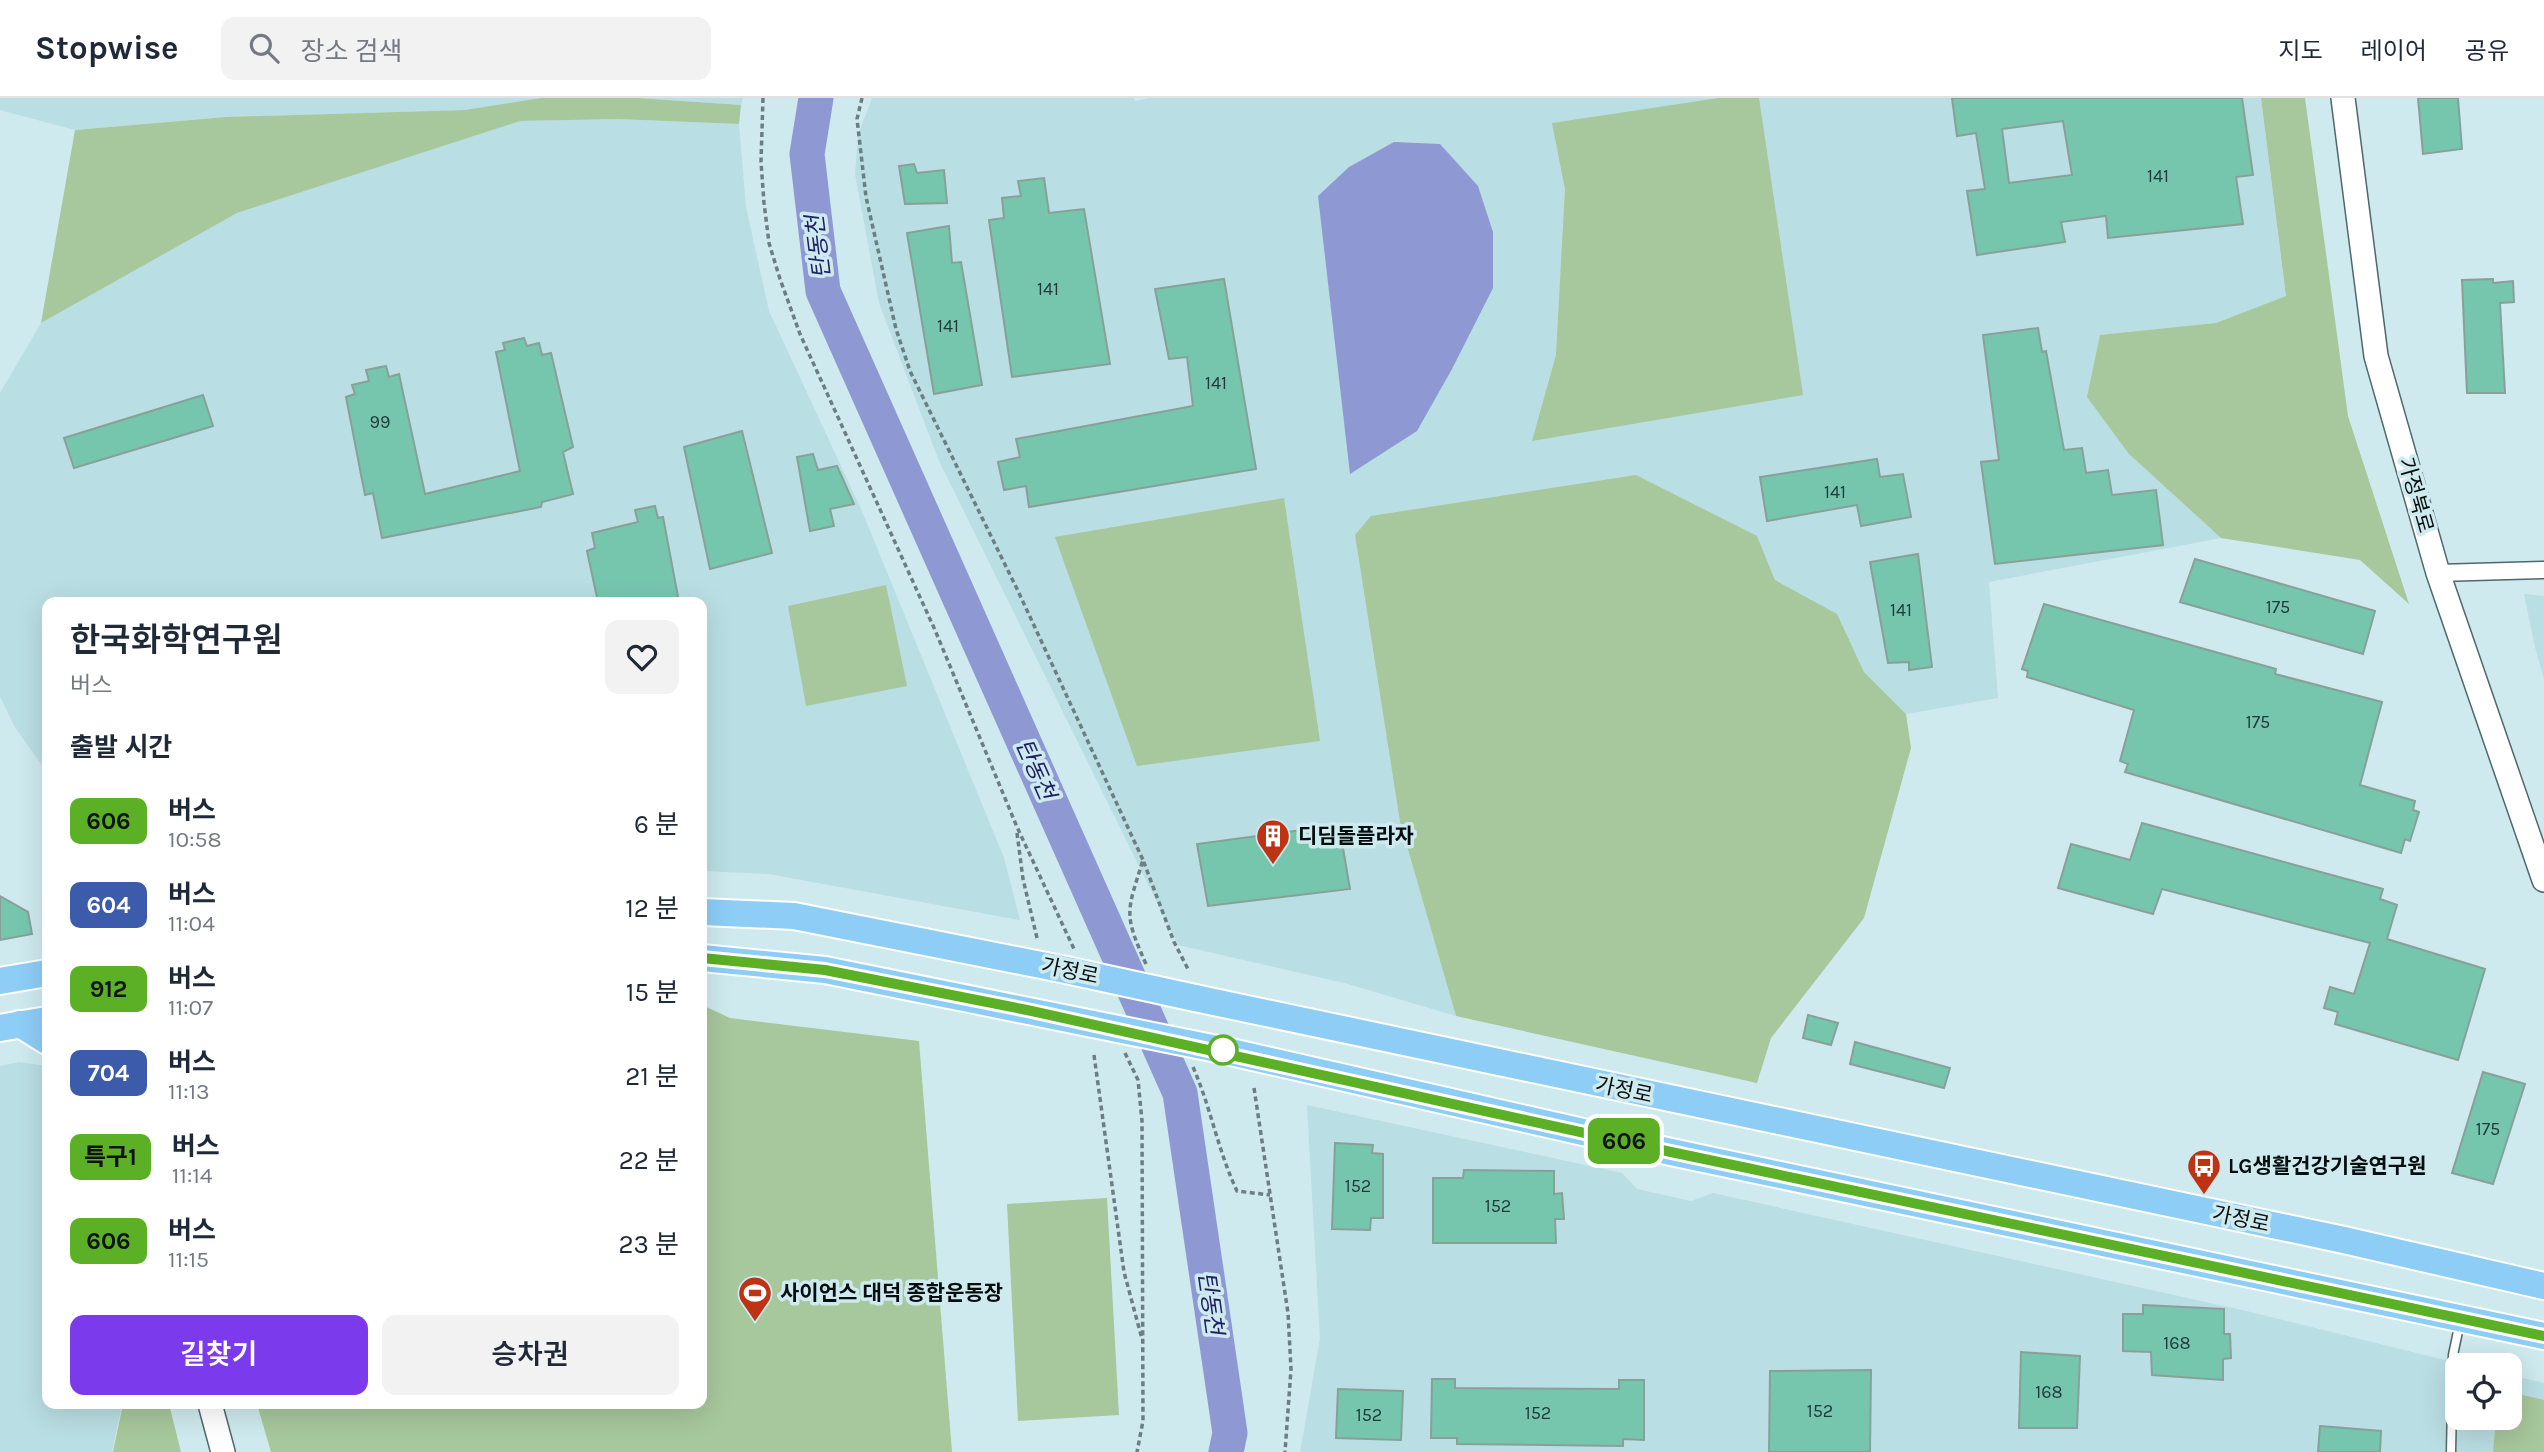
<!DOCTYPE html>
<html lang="ko">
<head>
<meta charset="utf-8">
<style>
	:root { --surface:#fff; --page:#f2f2f3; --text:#1f2937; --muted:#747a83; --line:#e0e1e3; --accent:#7c3aed }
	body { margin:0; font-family:Karla,"Noto Sans KR",sans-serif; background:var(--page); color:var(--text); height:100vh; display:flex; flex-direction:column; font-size:26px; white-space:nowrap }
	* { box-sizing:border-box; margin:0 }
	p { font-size:23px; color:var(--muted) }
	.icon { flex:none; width:38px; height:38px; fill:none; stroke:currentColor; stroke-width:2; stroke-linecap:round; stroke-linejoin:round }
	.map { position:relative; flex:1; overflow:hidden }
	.drawer { position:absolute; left:42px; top:499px; width:665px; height:812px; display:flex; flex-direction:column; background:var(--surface); border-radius:14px; box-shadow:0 7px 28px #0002 }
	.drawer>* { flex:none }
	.badge { padding:0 14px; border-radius:10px; font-size:24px; line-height:46px }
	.controls { position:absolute; left:2445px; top:1255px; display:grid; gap:14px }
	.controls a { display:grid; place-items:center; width:77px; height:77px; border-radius:14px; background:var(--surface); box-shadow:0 7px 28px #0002; font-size:35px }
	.map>.badge { position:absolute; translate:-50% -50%; box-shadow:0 0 0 4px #fff }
	h2 { padding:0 28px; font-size:26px; line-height:63px }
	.round { display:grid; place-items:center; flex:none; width:74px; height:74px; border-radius:14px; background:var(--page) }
	.summary { display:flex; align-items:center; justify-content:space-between; height:119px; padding:0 28px }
	h1 { font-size:33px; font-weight:600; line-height:52px }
	.action { display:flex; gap:14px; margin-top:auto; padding:14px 28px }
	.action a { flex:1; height:80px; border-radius:14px; background:var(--accent); color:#fff; font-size:28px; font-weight:600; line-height:80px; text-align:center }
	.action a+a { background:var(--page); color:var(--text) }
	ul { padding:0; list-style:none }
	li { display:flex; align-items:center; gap:21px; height:84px; padding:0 28px }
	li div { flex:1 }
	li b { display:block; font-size:26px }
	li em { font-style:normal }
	li .badge { min-width:77px; font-weight:700; text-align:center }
	header { display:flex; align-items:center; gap:42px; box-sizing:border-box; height:98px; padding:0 35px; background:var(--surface); border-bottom:2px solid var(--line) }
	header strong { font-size:33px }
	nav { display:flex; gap:38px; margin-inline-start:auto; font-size:24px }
	.search { width:490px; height:63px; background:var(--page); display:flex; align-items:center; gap:18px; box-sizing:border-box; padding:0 24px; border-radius:14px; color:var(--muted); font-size:26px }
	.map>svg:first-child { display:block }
	.built { fill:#b9dee3 }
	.green { fill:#a7c79c }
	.water { fill:#8e99d4 }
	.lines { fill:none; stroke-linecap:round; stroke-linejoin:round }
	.river { stroke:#8e99d4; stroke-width:35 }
	.building { fill:#76c6ae; stroke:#88a098; stroke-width:2; fill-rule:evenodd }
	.service-casing { stroke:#4f686b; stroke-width:11 }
	.minor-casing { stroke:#4f686b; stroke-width:19 }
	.secondary-casing { stroke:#4f686b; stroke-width:26 }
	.primary-casing { stroke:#fff; stroke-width:30 }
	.path { stroke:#6c7e81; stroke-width:3.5; stroke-dasharray:5 3.5; stroke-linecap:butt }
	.service { stroke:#fff; stroke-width:8 }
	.minor { stroke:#fff; stroke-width:16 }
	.secondary { stroke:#fff; stroke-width:23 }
	.primary { stroke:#8ecdf6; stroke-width:26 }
	.primary-bridge-casing { stroke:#fff; stroke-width:30; stroke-linecap:butt }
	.primary-bridge { stroke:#8ecdf6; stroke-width:26 }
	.line-casing { stroke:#fff; stroke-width:16 }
	.line { stroke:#5bb025; stroke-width:10 }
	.stop-dot { fill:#fff; stroke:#5bb025; stroke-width:3.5 }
	.labels { text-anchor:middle; stroke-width:7; stroke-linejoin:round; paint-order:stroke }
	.number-label { font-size:18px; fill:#213c37 }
	.street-label { font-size:21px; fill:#050e0f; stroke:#ceeaee }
	.poi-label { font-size:21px; font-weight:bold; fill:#050e0f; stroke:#ceeaee; text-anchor:start }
	.water-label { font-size:23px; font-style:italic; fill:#1f2065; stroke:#ceeaee }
</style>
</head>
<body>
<header>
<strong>Stopwise</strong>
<div class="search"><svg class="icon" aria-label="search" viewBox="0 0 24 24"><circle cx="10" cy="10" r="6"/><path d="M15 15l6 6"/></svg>장소 검색</div>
<nav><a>지도</a><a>레이어</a><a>공유</a></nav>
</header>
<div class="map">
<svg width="2544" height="1354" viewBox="0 0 2544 1354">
	<rect width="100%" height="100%" fill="#ceeaee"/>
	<!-- built -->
	<g class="built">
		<polygon points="0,0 552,0 465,12 226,19 75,32 0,12"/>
		<polygon points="637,0 743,0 741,7"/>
		<polygon points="872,0 1133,0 1135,3 1149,0 2261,0 2286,198 2216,225 2100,238 2129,356 2221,440 1989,484 1998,600 1906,616 1864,574 1837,517 1775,482 1757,438 1355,437 1400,724 1456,918 1348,886 1178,847 939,363 879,205 855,76 858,37"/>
		<polygon points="618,21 739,26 746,109 769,213 862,413 1004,760 1020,822 769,776 702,773 702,504 47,504 47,696 44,670 14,628 0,598 0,295 41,225 237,115 520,23"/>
		<polygon points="2524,496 2544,498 2544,581 2535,549"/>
		<polygon points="19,964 47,968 47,1306 122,1306 112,1354 0,1354 0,968"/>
		<polygon points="1307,1007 1622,1075 1637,1091 1691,1103 1713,1095 2251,1214 2465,1267 2457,1267 2457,1320 2510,1320 2510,1277 2544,1285 2544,1354 1300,1354 1320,1241"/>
	</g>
	<!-- green -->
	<g class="green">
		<polygon points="542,0 637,0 741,7 739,26 618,21 520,23 237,115 41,225 75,32 226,19 465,12"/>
		<polygon points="1719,0 1759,0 1803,297 1532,343 1556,257 1565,91 1552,25"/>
		<polygon points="2261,0 2305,0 2348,318 2409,506 2360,462 2221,440 2129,356 2087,299 2100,237 2216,225 2286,198"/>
		<polygon points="1636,377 1757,438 1775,482 1837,516 1864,574 1906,616 1911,650 1864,820 1771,940 1757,985 1456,918 1400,724 1355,437 1371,418"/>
		<polygon points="1284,400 1320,643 1137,668 1055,439"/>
		<polygon points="886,487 907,588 806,608 788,508"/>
		<polygon points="702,907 730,920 919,943 952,1354 271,1354 257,1306 702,1306"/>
		<polygon points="1107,1100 1119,1317 1018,1323 1007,1106"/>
		<polygon points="2510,1294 2544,1302 2544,1354 2493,1354 2496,1320 2510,1320"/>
		<polygon points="123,1306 169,1306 181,1354 113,1354"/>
	</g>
	<!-- water -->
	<polygon class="water" points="1394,44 1440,46 1478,88 1493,134 1493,190 1452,271 1417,333 1350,376 1318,98 1349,69"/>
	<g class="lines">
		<!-- river -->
		<polyline class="river" points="816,0 807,56 823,193 1180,995 1230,1335 1226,1354"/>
	</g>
	<!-- building -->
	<g class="building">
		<path d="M 1952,0 L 2242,0 L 2253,77 L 2236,79 L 2243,126 L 2108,140 L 2106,118 L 2061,124 L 2065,144 L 1977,157 L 1967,93 L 1985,91 L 1976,35 L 1957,38 ZM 2063,23 L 2072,77 L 2009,85 L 2002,31 Z"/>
		<polygon points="2418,0 2458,0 2462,51 2423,56"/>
		<polygon points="914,66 917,75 944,72 947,105 905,106 899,68"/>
		<polygon points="1044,80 1049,115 1084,111 1110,266 1012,279 989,122 1004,120 1002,100 1021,98 1018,83"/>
		<polygon points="949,128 952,165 961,164 982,287 934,296 907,135"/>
		<polygon points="1224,181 1256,371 1029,409 1026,388 1004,392 998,364 1020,359 1016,341 1193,308 1187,259 1169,261 1155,191"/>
		<polygon points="2493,181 2493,185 2513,183 2514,204 2500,205 2505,295 2467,295 2462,182"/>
		<polygon points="2038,230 2042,254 2046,253 2064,352 2082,350 2086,375 2108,372 2112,397 2156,392 2163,447 1995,466 1981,364 1999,362 1983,237"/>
		<polygon points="524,240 527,248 539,245 542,257 551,255 573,349 563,354 573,396 542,404 541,409 382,440 373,395 365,397 346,299 355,296 352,287 369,283 366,272 386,268 389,279 399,276 425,396 520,373 496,254 505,252 503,245"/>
		<polygon points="203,297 213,328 74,370 64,340"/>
		<polygon points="742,333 772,455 710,471 684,349"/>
		<polygon points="813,356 818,372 837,368 854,406 830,411 834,428 810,433 797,359"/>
		<polygon points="1877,361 1880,379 1903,376 1911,419 1861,428 1857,407 1767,423 1760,379"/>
		<polygon points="655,408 658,420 663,419 679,504 598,504 587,453 595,450 592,435 638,424 635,412"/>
		<polygon points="1918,456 1932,569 1909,572 1909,564 1888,565 1870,464"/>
		<polygon points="2195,461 2375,513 2363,556 2180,504"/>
		<polygon points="2044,506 2276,571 2275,576 2382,604 2360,687 2415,703 2413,712 2419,714 2410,743 2405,741 2401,755 2125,674 2128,666 2120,663 2134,612 2027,579 2028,573 2022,571"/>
		<polygon points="2142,725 2383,791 2380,801 2397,807 2387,841 2485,871 2458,962 2335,926 2338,914 2324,910 2330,889 2354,896 2370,845 2162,791 2153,816 2058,790 2071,746 2130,762"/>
		<polygon points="1339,727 1350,791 1208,808 1197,746"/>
		<polygon points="0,798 28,814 32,836 0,842"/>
		<polygon points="1808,917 1838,925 1831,947 1803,940"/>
		<polygon points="1855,944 1950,970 1944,990 1850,966"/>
		<polygon points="2483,974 2525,986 2493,1086 2452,1075"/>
		<polygon points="1335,1045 1373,1047 1372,1055 1383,1056 1383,1120 1371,1120 1370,1132 1332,1131"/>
		<polygon points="1464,1072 1554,1073 1554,1096 1562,1095 1564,1121 1555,1121 1556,1145 1433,1145 1433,1080 1463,1080"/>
		<polygon points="2143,1207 2224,1211 2224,1236 2230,1236 2231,1260 2223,1261 2223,1282 2152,1277 2151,1254 2123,1253 2123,1216 2143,1216"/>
		<polygon points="2021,1254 2080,1258 2077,1330 2019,1330"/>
		<polygon points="1871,1272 1870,1354 1769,1354 1770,1273"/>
		<polygon points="1432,1281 1455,1281 1455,1290 1619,1291 1619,1282 1644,1282 1644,1342 1623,1341 1623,1348 1457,1346 1457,1340 1431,1340"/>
		<polygon points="1338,1291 1403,1293 1401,1342 1336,1340"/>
		<polygon points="2320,1328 2381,1333 2380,1354 2318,1354"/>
	</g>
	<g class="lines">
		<!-- service casing -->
		<g class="service-casing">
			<polyline id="service" points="2451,1354 2453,1257 2460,1224"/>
		</g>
		<!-- minor casing -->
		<g class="minor-casing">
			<polyline id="minor" points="2438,475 2544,472"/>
		</g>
		<!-- secondary casing -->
		<g class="secondary-casing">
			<g id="secondary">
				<polyline points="2343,0 2376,258 2438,475 2544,782"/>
				<polyline points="210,1306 223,1354"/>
			</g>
		</g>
		<!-- primary casing -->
		<g class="primary-casing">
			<g id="primary">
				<polyline points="702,814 794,818 1066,872"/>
				<polyline points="702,860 825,872 1093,926"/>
				<polyline points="0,883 47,875"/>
				<polyline points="1195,900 2344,1142 2544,1188"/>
				<polyline points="20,926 47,943"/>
				<polyline points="0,930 47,922"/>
				<polyline points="1222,952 1671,1054 2544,1238"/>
			</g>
		</g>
		<!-- path -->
		<g class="path">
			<polyline points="763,0 761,64 764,105 769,145 780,181 800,236 935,532 1017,729 1074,851"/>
			<polyline points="862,0 857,21 866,99 896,231 910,273 1018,493 1143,762"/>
			<polyline points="1017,735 1023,781 1037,840"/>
			<path d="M 1146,866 C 1123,815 1127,814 1143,762 L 1174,844 L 1188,871"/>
			<polyline points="1125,955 1138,982 1142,1023 1143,1323 1137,1354"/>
			<polyline points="1094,957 1124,1174 1142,1241"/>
			<path d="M 1193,969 C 1211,1010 1218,1053 1237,1093 L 1270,1097"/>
			<polyline points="1254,990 1288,1215 1291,1271 1285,1354"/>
		</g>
		<!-- service -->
		<use href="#service" class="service"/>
		<!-- minor -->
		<use href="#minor" class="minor"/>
		<!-- secondary -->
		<use href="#secondary" class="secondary"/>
		<!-- primary -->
		<use href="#primary" class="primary"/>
		<!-- primary-bridge casing -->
		<g class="primary-bridge-casing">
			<g id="primary-bridge">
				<polyline points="1066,872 1195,900"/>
				<polyline points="1093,926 1222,952"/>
			</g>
		</g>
		<!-- primary-bridge -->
		<use href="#primary-bridge" class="primary-bridge"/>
	</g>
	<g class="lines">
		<!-- line casing -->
		<g class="line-casing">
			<polyline id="line" points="702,860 825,872 1027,912 1671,1054 2544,1238"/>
		</g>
		<!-- line -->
		<use href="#line" class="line"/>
	</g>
	<!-- icons -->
	<defs>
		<g id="building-pin" transform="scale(1.75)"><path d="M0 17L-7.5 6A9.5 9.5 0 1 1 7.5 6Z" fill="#bd3313" stroke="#ceeaee"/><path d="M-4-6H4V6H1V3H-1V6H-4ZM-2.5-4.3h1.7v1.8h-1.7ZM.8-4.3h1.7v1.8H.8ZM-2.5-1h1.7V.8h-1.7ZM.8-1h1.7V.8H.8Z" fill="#fff"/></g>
		<g id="bus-pin" transform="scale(1.75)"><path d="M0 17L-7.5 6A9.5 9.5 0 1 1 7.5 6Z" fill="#bd3313" stroke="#ceeaee"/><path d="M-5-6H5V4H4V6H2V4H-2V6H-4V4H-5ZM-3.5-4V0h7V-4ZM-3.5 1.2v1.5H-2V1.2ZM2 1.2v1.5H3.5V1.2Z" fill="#fff"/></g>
		<g id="stadium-pin" transform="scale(1.75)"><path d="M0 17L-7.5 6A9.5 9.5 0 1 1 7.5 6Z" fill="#bd3313" stroke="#ceeaee"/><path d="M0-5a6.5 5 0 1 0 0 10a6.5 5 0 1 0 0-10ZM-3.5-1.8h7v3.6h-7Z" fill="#fff"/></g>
	</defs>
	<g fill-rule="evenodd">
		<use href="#building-pin" x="1273" y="738"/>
		<use href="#bus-pin" x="2204" y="1068"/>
		<use href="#stadium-pin" x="755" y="1195"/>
	</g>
	<!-- markers -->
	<circle class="stop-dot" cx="1223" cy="952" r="14"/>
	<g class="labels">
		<!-- number labels -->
		<g class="number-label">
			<text x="2158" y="84">141</text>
			<text x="1048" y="197">141</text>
			<text x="948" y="234">141</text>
			<text x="1216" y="291">141</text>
			<text x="380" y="330">99</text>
			<text x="1835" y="400">141</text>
			<text x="2278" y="515">175</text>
			<text x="1901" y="518">141</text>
			<text x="2258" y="630">175</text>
			<text x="2488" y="1037">175</text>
			<text x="1358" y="1094">152</text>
			<text x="1498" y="1114">152</text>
			<text x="2177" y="1251">168</text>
			<text x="2049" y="1300">168</text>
			<text x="1820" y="1319">152</text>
			<text x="1538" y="1321">152</text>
			<text x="1369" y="1323">152</text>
		</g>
		<!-- street labels -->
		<g class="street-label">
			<text transform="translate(2416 397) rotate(74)" y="7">가정북로</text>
			<text transform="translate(1070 873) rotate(12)" y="7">가정로</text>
			<text transform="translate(1624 992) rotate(12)" y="7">가정로</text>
			<text transform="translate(2241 1121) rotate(12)" y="7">가정로</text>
		</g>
		<!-- poi labels -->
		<g class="poi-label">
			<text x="1298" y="745">디딤돌플라자</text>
			<text x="2228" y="1075">LG생활건강기술연구원</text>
			<text x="780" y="1202">사이언스 대덕 종합운동장</text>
		</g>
		<!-- water labels -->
		<g class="water-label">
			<text transform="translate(818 149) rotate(-97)" y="8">탄동천</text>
			<text transform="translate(1036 671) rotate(66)" y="8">탄동천</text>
			<text transform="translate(1211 1205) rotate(82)" y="8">탄동천</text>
		</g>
	</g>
</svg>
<div class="controls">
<a><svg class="icon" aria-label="locate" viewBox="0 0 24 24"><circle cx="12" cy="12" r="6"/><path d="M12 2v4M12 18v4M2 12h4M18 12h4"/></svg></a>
</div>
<b class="badge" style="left:1624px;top:1043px;background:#5bb025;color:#111">606</b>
<section class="drawer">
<div class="summary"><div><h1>한국화학연구원</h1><p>버스</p></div><a class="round"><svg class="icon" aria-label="heart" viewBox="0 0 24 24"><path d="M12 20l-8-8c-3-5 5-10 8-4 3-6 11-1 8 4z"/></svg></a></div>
<h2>출발 시간</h2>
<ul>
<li><span class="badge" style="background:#5bb025;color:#111">606</span><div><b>버스</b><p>10:58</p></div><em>6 분</em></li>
<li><span class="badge" style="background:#3d5bab;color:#fff">604</span><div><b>버스</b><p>11:04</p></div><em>12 분</em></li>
<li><span class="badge" style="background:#5bb025;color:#111">912</span><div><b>버스</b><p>11:07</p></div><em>15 분</em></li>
<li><span class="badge" style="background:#3d5bab;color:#fff">704</span><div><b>버스</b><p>11:13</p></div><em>21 분</em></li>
<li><span class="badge" style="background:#5bb025;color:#111">특구1</span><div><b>버스</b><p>11:14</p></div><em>22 분</em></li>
<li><span class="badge" style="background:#5bb025;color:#111">606</span><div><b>버스</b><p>11:15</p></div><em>23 분</em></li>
</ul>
<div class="action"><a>길찾기</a><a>승차권</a></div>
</section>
</div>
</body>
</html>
